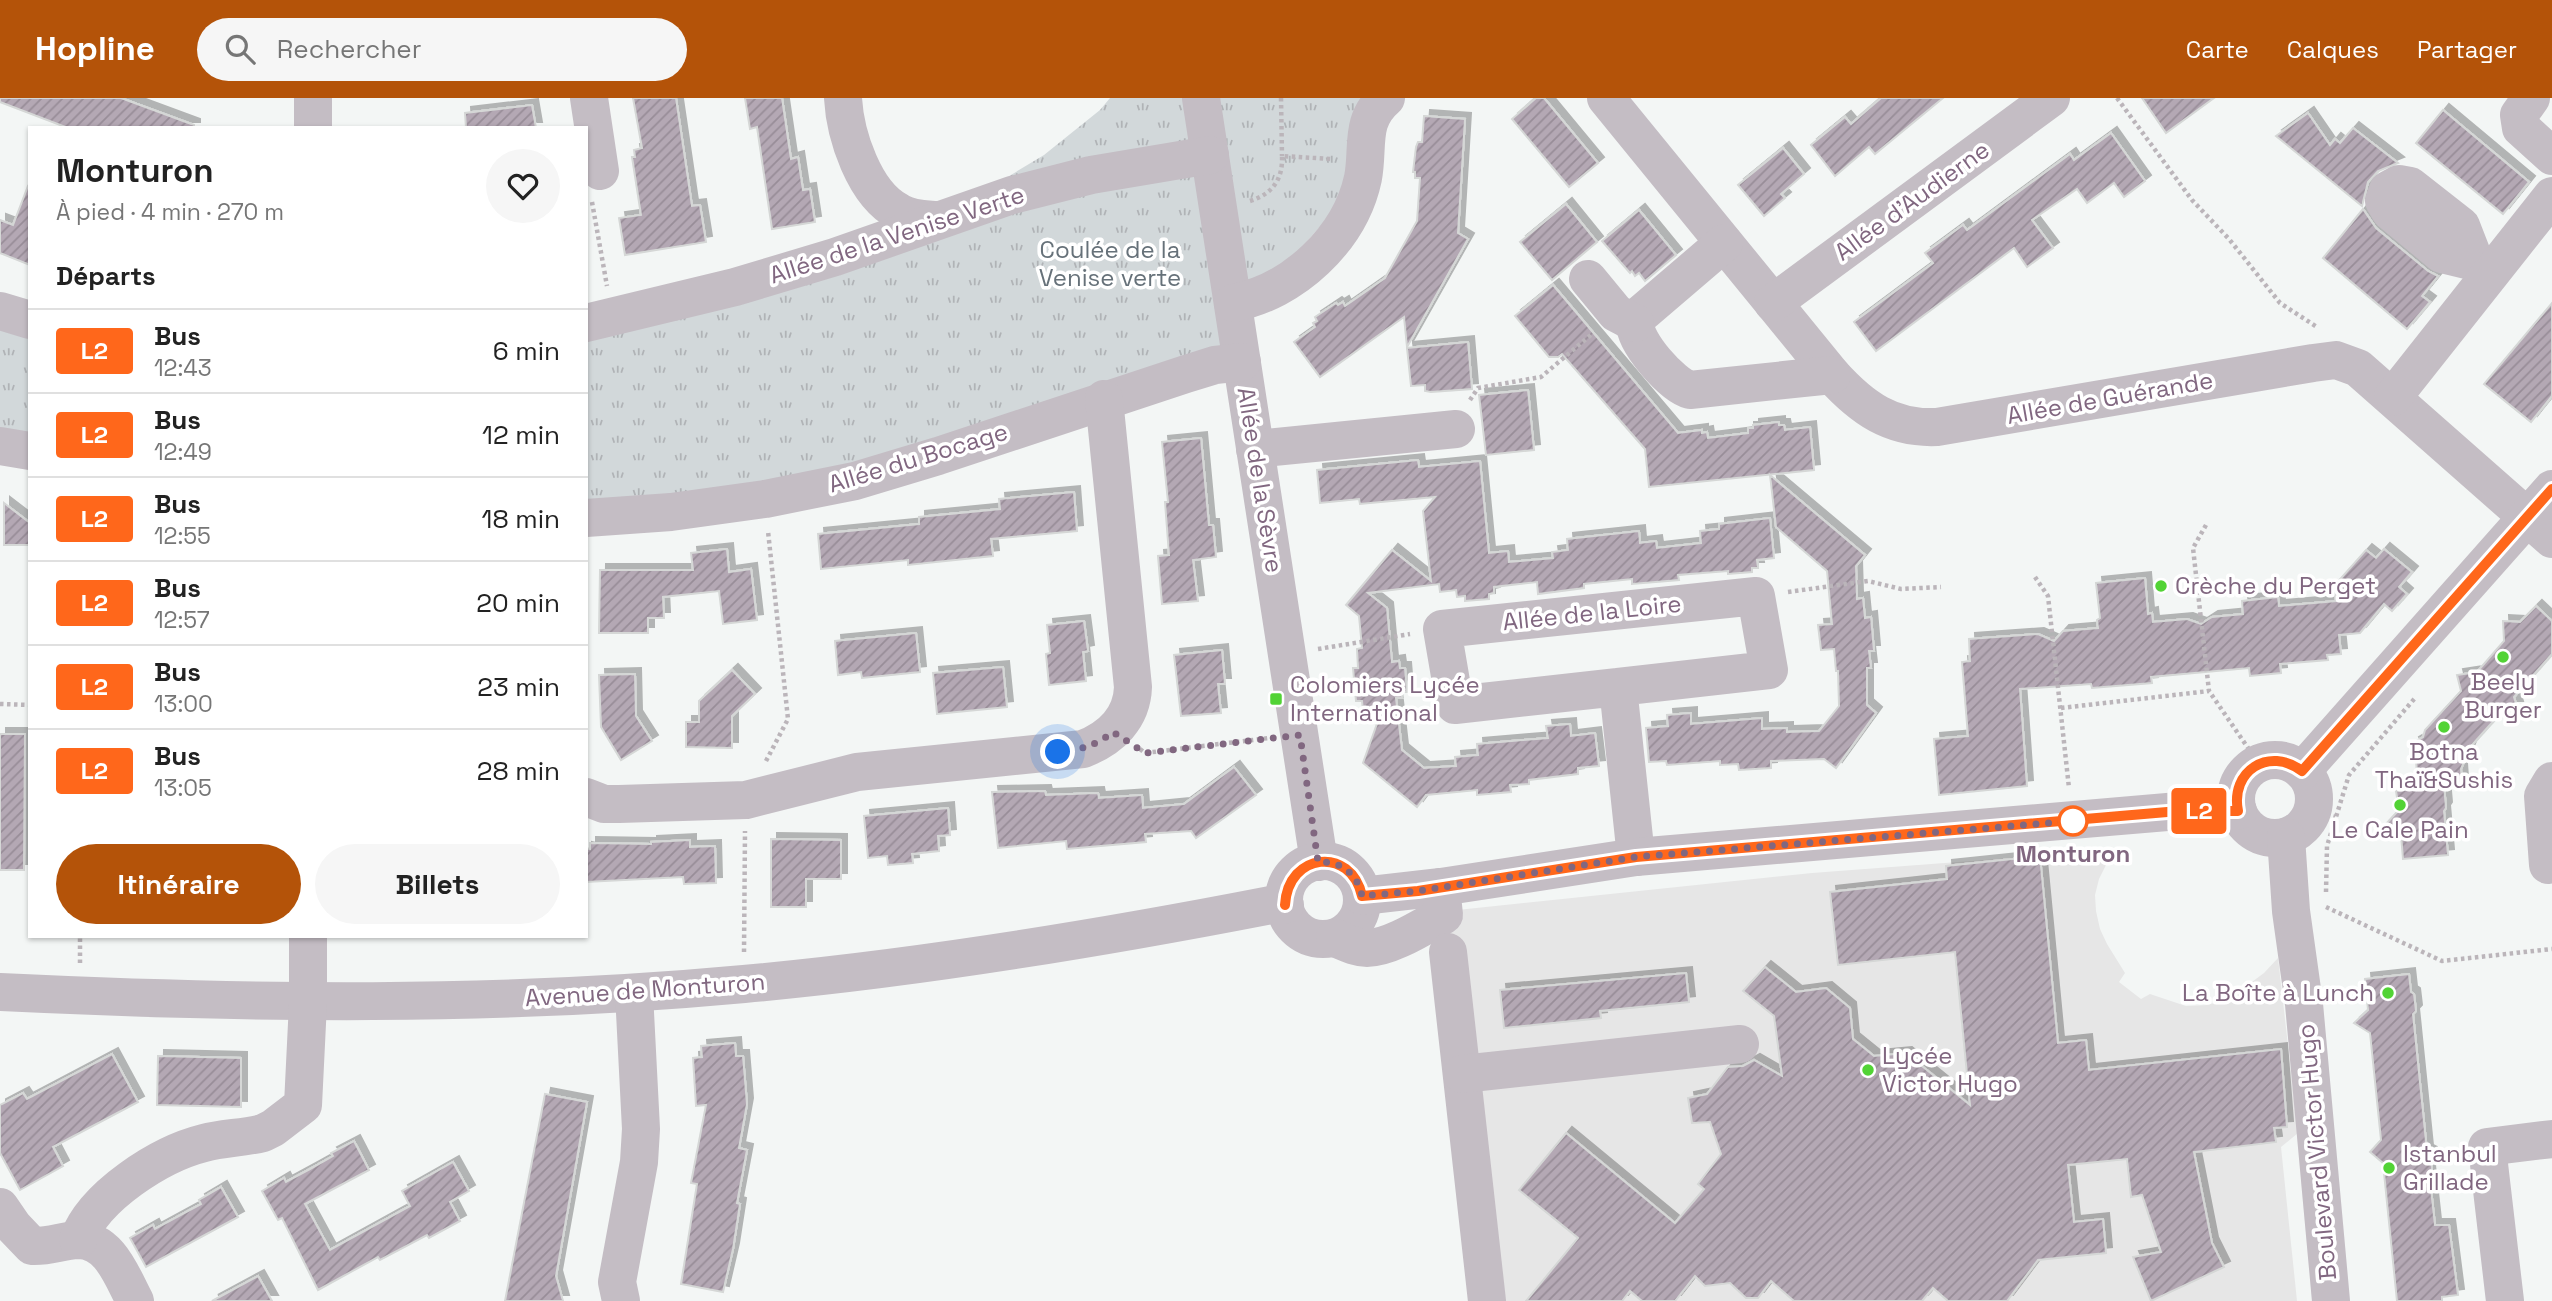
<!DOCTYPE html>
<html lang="fr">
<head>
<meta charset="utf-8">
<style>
	:root { --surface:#fff; --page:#f6f6f6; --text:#222; --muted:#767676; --line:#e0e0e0; --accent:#b45309 }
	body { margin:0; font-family:"Space Grotesk",sans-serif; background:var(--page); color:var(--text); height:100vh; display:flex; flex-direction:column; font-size:26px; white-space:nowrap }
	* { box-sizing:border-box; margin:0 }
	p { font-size:23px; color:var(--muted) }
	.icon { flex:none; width:38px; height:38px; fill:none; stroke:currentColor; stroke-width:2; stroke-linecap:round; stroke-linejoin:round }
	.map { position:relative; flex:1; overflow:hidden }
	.side { position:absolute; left:28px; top:28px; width:560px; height:812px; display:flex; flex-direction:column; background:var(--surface); border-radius:0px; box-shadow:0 2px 5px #0004 }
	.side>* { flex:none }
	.badge { padding:0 14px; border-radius:5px; font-size:24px; line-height:46px }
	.you { position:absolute; width:35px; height:35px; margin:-18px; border:5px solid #fff; border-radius:50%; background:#1a73e8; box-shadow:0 0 0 10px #1a73e833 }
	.map>.badge { position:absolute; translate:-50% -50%; box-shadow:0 0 0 4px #fff }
	h2 { padding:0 28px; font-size:26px; line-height:63px }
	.round { display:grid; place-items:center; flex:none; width:74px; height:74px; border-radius:37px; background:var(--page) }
	.headline { display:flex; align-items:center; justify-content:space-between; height:119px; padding:0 28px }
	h1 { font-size:33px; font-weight:700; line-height:52px }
	.action { display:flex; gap:14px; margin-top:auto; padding:14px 28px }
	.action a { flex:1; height:80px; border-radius:42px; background:var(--accent); color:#fff; font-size:28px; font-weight:700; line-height:80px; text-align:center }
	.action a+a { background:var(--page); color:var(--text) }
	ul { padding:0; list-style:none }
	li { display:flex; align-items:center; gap:21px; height:84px; padding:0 28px; border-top:2px solid var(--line) }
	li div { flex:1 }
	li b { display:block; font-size:26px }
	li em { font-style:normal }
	li .badge { min-width:77px; font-weight:700; text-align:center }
	header { display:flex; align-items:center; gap:42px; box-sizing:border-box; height:98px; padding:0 35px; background:var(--accent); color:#fff }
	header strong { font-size:33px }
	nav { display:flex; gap:38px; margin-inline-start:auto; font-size:24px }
	.search { width:490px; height:63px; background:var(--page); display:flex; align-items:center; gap:18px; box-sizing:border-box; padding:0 24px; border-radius:38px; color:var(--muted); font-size:26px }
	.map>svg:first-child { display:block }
	.built { fill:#e6e6e6 }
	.park { fill:url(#park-tufts) }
	.building { fill:url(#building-hatch); stroke:#d5d7d6; stroke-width:2; filter:url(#shadow) }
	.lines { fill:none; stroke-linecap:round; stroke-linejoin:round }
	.path { stroke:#bbb5ba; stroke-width:4.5; stroke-dasharray:3.5 3.5; stroke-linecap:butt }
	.minor { stroke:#c4bdc4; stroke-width:38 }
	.line-casing { stroke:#fff; stroke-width:16 }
	.line { stroke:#ff671b; stroke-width:10 }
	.walk { stroke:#816780; stroke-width:7; stroke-dasharray:0 12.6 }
	.poi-dot { fill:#52d335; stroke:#fff; stroke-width:2.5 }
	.stop-dot { fill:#fff; stroke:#ff671b; stroke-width:3.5 }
	.labels { text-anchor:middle; stroke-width:7; stroke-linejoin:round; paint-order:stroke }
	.street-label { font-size:24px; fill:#816780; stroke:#fff }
	.park-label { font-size:24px; fill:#667179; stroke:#fff }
	.poi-label { font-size:24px; fill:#816780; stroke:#fff; text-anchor:start }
	.stop-label { font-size:24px; font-weight:bold; fill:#816780; stroke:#fff }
</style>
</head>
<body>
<header>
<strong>Hopline</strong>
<div class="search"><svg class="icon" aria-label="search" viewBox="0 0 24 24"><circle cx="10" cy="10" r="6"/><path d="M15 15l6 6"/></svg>Rechercher</div>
<nav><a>Carte</a><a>Calques</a><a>Partager</a></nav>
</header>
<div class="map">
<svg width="2552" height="1203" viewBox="0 0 2552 1203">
	<defs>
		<pattern id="park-tufts" width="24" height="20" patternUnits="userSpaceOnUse" patternTransform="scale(1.75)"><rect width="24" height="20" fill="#d2d8da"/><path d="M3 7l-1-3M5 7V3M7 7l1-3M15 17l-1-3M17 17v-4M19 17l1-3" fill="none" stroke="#b0b3b6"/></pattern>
		<pattern id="building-hatch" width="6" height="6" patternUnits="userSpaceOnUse" patternTransform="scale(1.75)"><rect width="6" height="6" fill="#b4a8b4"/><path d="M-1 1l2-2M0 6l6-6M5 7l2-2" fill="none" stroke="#988d98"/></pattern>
		<filter id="shadow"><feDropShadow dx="6" dy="-6" stdDeviation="0" flood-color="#0004"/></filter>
	</defs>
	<rect width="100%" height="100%" fill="#f3f6f5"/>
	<!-- built -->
	<polygon class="built" points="2119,752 2107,765 2099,781 2095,797 2096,813 2100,831 2107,846 2125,875 2119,884 2141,901 2150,896 2186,908 2207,907 2229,901 2264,875 2278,860 2298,1035 2281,1049 2297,1203 1471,1203 1429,815 1812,775"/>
	<!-- park -->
	<g class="park">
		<polygon points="1110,0 1386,0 1363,81 1255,201 1242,264 938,358 586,420 586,225 936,122 1044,57 1100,12"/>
		<polygon points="0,214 30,222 30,353 0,348"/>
	</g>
	<!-- building -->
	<g class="building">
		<polygon points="0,0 121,0 194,27 194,30 68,30 0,4"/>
		<polygon points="633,0 676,0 692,108 700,107 706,144 625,157 619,120 641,117 632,59 635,59 634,52 642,50"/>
		<polygon points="745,0 782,0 791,61 798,59 803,92 810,91 815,124 772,131 757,29 750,31"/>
		<polygon points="1536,0 1544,0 1598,65 1569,89 1512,21"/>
		<polygon points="1881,0 1943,0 1875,56 1869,49 1835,78 1811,47 1845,19 1851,26"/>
		<polygon points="2142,0 2214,0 2166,35"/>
		<polygon points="532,7 536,30 466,30 465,15"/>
		<polygon points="2443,12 2529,84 2503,116 2416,45"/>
		<polygon points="2308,15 2330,47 2335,41 2340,45 2353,30 2398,65 2378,73 2368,84 2362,108 2276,38"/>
		<polygon points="1424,18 1465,21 1458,135 1468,141 1407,249 1404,219 1320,279 1294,244 1315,229 1313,225 1317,223 1315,219 1336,205 1338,207 1343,204 1345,208 1385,180 1417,123 1420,80 1415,80 1415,74 1413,74 1416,49 1418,44 1422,44"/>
		<polygon points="2111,35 2145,83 2124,99 2114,85 2087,105 2077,91 2032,122 2053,150 2027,169 2014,150 1876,253 1854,224 1933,165 1925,155 1963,127 1967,132 2070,56 2074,62"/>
		<polygon points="1783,50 1804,76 1781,96 1785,100 1764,118 1738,87"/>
		<polygon points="28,88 30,89 30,167 0,155 0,122 13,127"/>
		<polygon points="1566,106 1597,144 1552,182 1520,144"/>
		<polygon points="2363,111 2376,130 2428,173 2438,178 2422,198 2430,204 2407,231 2323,160"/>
		<polygon points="1639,112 1676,157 1645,183 1639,175 1635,178 1632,173 1630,175 1602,143"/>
		<polygon points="1553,187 1678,335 1702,332 1702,335 1707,334 1708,340 1748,335 1748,330 1753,330 1753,327 1779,324 1779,327 1784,327 1785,332 1810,329 1814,372 1649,389 1645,351 1562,256 1558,259 1549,259 1515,218"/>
		<polygon points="2552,205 2552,298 2531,324 2484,286"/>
		<polygon points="1468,244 1472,291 1431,294 1425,293 1425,287 1411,288 1407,250"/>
		<polygon points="1528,292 1534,352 1486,357 1479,297"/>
		<polygon points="1201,340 1209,427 1213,427 1216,459 1193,462 1198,503 1162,506 1158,458 1169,457 1165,404 1168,404 1162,344"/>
		<polygon points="1418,362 1419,369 1480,363 1489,455 1508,453 1509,464 1553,460 1552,454 1568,452 1567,441 1639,433 1640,445 1656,443 1657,450 1701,445 1700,433 1719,431 1719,426 1770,420 1774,460 1757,462 1758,470 1752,470 1752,474 1728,476 1728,473 1678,477 1679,482 1632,486 1632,481 1584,486 1584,490 1538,496 1537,484 1494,489 1494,495 1489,496 1489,501 1465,503 1465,498 1457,499 1456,492 1440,494 1439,486 1368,495 1387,510 1392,564 1399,563 1400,570 1405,570 1407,594 1401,594 1402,600 1396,600 1402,652 1424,670 1456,668 1455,659 1478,657 1477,646 1548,640 1546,628 1570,626 1571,638 1595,635 1599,668 1578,670 1578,676 1529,682 1529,686 1510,687 1511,694 1477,697 1477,692 1426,697 1417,709 1363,665 1379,620 1364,622 1362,603 1356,603 1353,570 1358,570 1357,551 1362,550 1359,518 1346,507 1392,452 1431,483 1423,413 1435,399 1360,406 1359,401 1320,405 1317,372"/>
		<polygon points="1770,377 1865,457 1856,468 1857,501 1863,500 1865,520 1871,519 1874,553 1869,553 1871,570 1867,570 1867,607 1876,615 1836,670 1824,661 1771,663 1771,670 1739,672 1738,666 1720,667 1720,663 1667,667 1666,663 1649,664 1646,630 1668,628 1667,617 1691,615 1691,626 1762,620 1762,631 1787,630 1787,634 1819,633 1839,608 1838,573 1836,573 1834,551 1821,552 1818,527 1832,526 1827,473 1776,429"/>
		<polygon points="1074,394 1077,433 991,441 993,458 908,467 908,462 821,471 818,436 919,426 919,419 1000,411 999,401"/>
		<polygon points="4,405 30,425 30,447 4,447"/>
		<polygon points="727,451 729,474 751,471 757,522 723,526 719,493 663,499 664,520 648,520 648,535 599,535 600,472 693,472 691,455"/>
		<polygon points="2384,451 2412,474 2399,489 2407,496 2392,513 2384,506 2360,535 2339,537 2341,556 2327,557 2328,562 2280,566 2281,575 2250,578 2249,570 2151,579 2152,585 2092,590 2091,586 2020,591 2027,688 1939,697 1934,641 1968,638 1962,564 1970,563 1969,541 2038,536 2054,543 2063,533 2098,530 2097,522 2100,520 2096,485 2145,480 2148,516 2152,515 2153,524 2187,521 2201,526 2212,519 2243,516 2242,503 2278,499 2279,508 2336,503 2334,488 2366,452 2376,460"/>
		<polygon points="2536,508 2552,523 2552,556 2514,599 2517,609 2506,609 2470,649 2461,671 2462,685 2444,687 2446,710 2444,713 2448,757 2403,761 2401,737 2384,728 2399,712 2396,693 2418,690 2416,662 2418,655 2413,645 2423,639 2425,632 2461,593 2457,577 2477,574 2504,543 2503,523 2520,524"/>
		<polygon points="1084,523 1088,553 1083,554 1086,583 1049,587 1046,556 1050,555 1047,527"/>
		<polygon points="916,535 920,574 862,580 861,574 838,577 835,543"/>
		<polygon points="1222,552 1225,586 1218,586 1221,615 1181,618 1174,557"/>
		<polygon points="1003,569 1007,609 937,616 933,575"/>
		<polygon points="732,572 755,596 732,618 732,650 686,649 686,624 699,624 699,603"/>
		<polygon points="635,576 636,618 652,643 621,662 601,629 599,577"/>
		<polygon points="0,636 25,636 24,772 0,772"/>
		<polygon points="1234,669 1256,697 1196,740 1191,733 1145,736 1146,744 1067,751 1066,743 998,750 992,694 1045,693 1046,697 1098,695 1099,700 1142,697 1143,710 1184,706"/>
		<polygon points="948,710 950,737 938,738 939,753 912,756 913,765 888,767 887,758 868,760 864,718"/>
		<polygon points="771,741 841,742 841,781 806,781 806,809 771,809"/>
		<polygon points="690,742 690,749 715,748 716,785 684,786 683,779 586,784 586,750 590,751 590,745 651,746 651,744"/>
		<polygon points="2040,758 2058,945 2086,942 2089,972 2281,951 2287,1029 2274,1030 2276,1044 2194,1054 2212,1145 2224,1169 2151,1203 2133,1159 2161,1154 2142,1097 2131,1099 2127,1061 2068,1067 2074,1124 2103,1121 2106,1155 2038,1162 2007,1203 1948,1203 1933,1190 1922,1203 1794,1203 1771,1183 1758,1200 1746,1200 1730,1185 1705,1188 1695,1178 1675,1203 1642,1203 1630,1193 1622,1203 1526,1203 1578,1140 1519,1092 1566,1035 1675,1125 1704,1091 1698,1086 1721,1056 1710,1024 1692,1025 1688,1000 1707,996 1728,969 1743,968 1754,962 1782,978 1774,918 1743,893 1765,869 1796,894 1826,890 1850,910 1853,941 1874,958 1906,955 1970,1007 1955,854 1838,867 1830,794 1947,781 1946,768"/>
		<polygon points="1686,875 1689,904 1600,913 1601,920 1504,930 1500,892"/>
		<polygon points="2409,876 2411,894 2414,896 2416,913 2413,916 2427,1053 2431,1055 2432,1071 2429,1073 2435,1127 2449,1127 2458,1197 2442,1199 2442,1203 2397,1203 2383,1065 2370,1054 2381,1042 2370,935 2354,925 2368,912 2365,881"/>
		<polygon points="735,945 736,958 743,958 747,1006 739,1050 747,1052 737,1105 740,1106 733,1151 723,1194 681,1186 697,1086 691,1085 706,1007 696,1008 693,960 702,959 701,948"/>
		<polygon points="112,956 138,1004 53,1049 63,1068 20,1092 0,1055 0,1007 23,995 27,1001"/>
		<polygon points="158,958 241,960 241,1009 157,1007"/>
		<polygon points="545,996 587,1004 556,1178 563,1203 505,1203"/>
		<polygon points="354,1043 369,1072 305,1106 330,1152 410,1108 402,1093 453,1064 469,1093 450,1104 460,1123 429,1140 427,1137 380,1162 378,1159 318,1192 282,1120 278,1122 262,1093 284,1080 286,1084 310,1071 333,1058 331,1055"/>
		<polygon points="221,1089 238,1119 146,1169 130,1140 153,1127 155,1131 201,1106 199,1102"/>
		<polygon points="258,1178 272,1203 212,1203"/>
	</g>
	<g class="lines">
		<!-- path -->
		<g class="path">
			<polyline points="1281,0 1282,58"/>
			<polyline points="2117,0 2192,102 2229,141 2280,205 2317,229"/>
			<path d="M 1250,103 C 1272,96 1283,82 1282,58 L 1331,61"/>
			<polyline points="592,104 607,188"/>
			<polyline points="1470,302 1478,290 1541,279 1592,236"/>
			<polyline points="2206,427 2193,450 2209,593 2259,666"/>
			<polyline points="2035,479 2048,498 2069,690"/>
			<polyline points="1788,494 1868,483 1901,491 1941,489"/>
			<polyline points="1318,551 1410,536"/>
			<polyline points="0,606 30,607"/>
			<polyline points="2061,610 2209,593"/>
			<polyline points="1140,651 1145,655 1269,640"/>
			<polyline points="766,663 788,621 768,433"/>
			<polyline points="2313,713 2335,719"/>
			<polyline points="2326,794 2327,748 2349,677 2415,600"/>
			<polyline points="2326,809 2442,863 2552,851"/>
			<polyline points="744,854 745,733"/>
			<polyline points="80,865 80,838"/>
		</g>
		<!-- minor -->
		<g class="minor">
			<polyline points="589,0 600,73"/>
			<path d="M 843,0 C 845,37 864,96 899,114 C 910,121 923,121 936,122"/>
			<polyline points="1201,0 1319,764"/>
			<path d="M 1606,0 L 1832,277 C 1862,310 1891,331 1937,329 L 2313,265 L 2336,262 L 2358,270 L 2552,441"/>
			<polyline points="2531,0 2519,17 2521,30 2552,58"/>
			<polyline points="313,30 313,0"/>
			<path d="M 1724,145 L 1641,216 L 1635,225 C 1634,244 1672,287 1690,292 L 1832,277"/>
			<polyline points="2475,164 2442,156 2390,113 2384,103 2388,92 2399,86 2410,88 2461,128 2475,164 2489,176"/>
			<polyline points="1588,181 1616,215 1635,225"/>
			<path d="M 1233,205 C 1293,194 1350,141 1363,80 C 1369,49 1359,23 1386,0"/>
			<polyline points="1773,205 2051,0"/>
			<polyline points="0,213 30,222"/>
			<polyline points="586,225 735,189 835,159 1012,97 1091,77 1210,57"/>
			<polyline points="2393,299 2552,98"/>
			<polyline points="0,348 30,353"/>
			<polyline points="1255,351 1456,331"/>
			<polyline points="586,420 671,414 765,401 855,383 938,358 1186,276 1215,267 1242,264"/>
			<polyline points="1618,589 1769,572 1756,498 1442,531 1455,607 1618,589 1636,759"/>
			<circle cx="2275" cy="701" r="39"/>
			<polyline points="2302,673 2552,391"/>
			<path d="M 586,699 L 604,706 L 619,706 L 746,702 L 857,674 L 1083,651 C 1111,640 1132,620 1133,589 L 1104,301"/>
			<polyline points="2286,739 2291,813 2304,906 2331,1203"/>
			<circle cx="1323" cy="802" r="39"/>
			<polyline points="2548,767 2543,698 2552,683"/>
			<polyline points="1362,798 1441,789 1636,759 2179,713 2238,713"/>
			<path d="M 1335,840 C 1345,844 1355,850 1367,850 C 1390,850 1424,828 1444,817 L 1441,789"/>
			<polyline points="1448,854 1487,1203"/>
			<path d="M 0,894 C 250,906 495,909 744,886 C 921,870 1096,841 1271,807 L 1285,807"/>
			<polyline points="1462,976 1740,946"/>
			<path d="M 0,1109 L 13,1128 L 32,1148 C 48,1149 62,1143 77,1142 C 110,1141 122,1179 135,1203"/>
			<path d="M 78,1142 C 94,1098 160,1056 204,1045 C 223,1040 243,1040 263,1035 L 273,1030 L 303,1007 L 308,905 L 308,838"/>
			<polyline points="621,1203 617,1184 639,1064 641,1031 634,895"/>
			<polyline points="2505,1203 2487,1049 2552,1041"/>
		</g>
	</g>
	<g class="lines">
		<!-- line casing -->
		<g class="line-casing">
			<path id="line" d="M 1285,807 C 1288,754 1351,748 1362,798 L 1418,793 L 1636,759 L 2179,713 L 2238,713 C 2230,673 2269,648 2302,673 L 2552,391"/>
		</g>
		<!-- line -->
		<use href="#line" class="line"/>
		<!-- walk -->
		<path class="walk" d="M 1058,654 C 1080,652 1095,648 1113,634 L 1145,655 L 1300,637 L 1318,764 C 1341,763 1357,775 1362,798 L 1418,793 L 1636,759 L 2073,723"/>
	</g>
	<!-- markers -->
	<g class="poi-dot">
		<circle cx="2161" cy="488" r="7"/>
		<circle cx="2503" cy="559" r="7"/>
		<rect x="1269" y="594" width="14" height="14" rx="3.5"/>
		<circle cx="2444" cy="629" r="7"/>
		<circle cx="2400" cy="707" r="7"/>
		<circle cx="2388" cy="895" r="7"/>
		<circle cx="1868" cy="972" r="7"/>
		<circle cx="2389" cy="1070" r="7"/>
	</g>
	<circle class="stop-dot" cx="2073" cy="723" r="14"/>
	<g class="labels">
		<!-- street labels -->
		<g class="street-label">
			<text transform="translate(1912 103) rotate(-36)" y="8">Allée d'Audierne</text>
			<text transform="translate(897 137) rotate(-18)" y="8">Allée de la Venise Verte</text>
			<text transform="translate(2110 300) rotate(-10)" y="8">Allée de Guérande</text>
			<text transform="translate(918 360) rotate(-17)" y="8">Allée du Bocage</text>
			<text transform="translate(1260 382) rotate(81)" y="8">Allée de la Sèvre</text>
			<text transform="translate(1592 515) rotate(-6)" y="8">Allée de la Loire</text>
			<text transform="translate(645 892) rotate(-4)" y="8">Avenue de Monturon</text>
			<text transform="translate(2317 1054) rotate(-95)" y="8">Boulevard Victor Hugo</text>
		</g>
		<!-- park labels -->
		<g class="park-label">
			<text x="1110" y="160">Coulée de la<tspan x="1110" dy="28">Venise verte</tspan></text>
		</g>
		<!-- poi labels -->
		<g class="poi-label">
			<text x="2175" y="496">Crèche du Perget</text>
			<text x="2503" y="592" text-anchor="middle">Beely<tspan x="2503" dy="28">Burger</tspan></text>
			<text x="1290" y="595">Colomiers Lycée<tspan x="1290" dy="28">International</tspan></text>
			<text x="2444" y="662" text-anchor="middle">Botna<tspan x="2444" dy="28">Thaï&amp;Sushis</tspan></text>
			<text x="2400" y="740" text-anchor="middle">Le Cale Pain</text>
			<text x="2374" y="903" text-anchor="end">La Boîte à Lunch</text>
			<text x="1882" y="966">Lycée<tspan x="1882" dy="28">Victor Hugo</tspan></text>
			<text x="2403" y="1064">Istanbul<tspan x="2403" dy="28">Grillade</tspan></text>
		</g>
		<!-- stop labels -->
		<g class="stop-label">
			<text x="2073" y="764">Monturon</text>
		</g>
	</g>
</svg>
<div class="you" style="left:1058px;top:654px"></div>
<b class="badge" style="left:2199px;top:713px;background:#ff671b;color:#fff">L2</b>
<section class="side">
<div class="headline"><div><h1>Monturon</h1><p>À pied · 4 min · 270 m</p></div><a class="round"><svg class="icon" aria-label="heart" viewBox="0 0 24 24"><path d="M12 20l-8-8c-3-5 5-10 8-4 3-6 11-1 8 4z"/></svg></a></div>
<h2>Départs</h2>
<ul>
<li><span class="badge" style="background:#ff671b;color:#fff">L2</span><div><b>Bus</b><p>12:43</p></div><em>6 min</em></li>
<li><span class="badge" style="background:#ff671b;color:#fff">L2</span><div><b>Bus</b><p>12:49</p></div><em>12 min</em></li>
<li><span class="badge" style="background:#ff671b;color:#fff">L2</span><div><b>Bus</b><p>12:55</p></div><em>18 min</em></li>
<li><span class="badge" style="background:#ff671b;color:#fff">L2</span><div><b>Bus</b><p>12:57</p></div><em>20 min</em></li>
<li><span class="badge" style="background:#ff671b;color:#fff">L2</span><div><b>Bus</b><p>13:00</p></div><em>23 min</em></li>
<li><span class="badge" style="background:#ff671b;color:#fff">L2</span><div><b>Bus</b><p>13:05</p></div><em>28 min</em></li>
</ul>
<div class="action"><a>Itinéraire</a><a>Billets</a></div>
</section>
</div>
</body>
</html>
